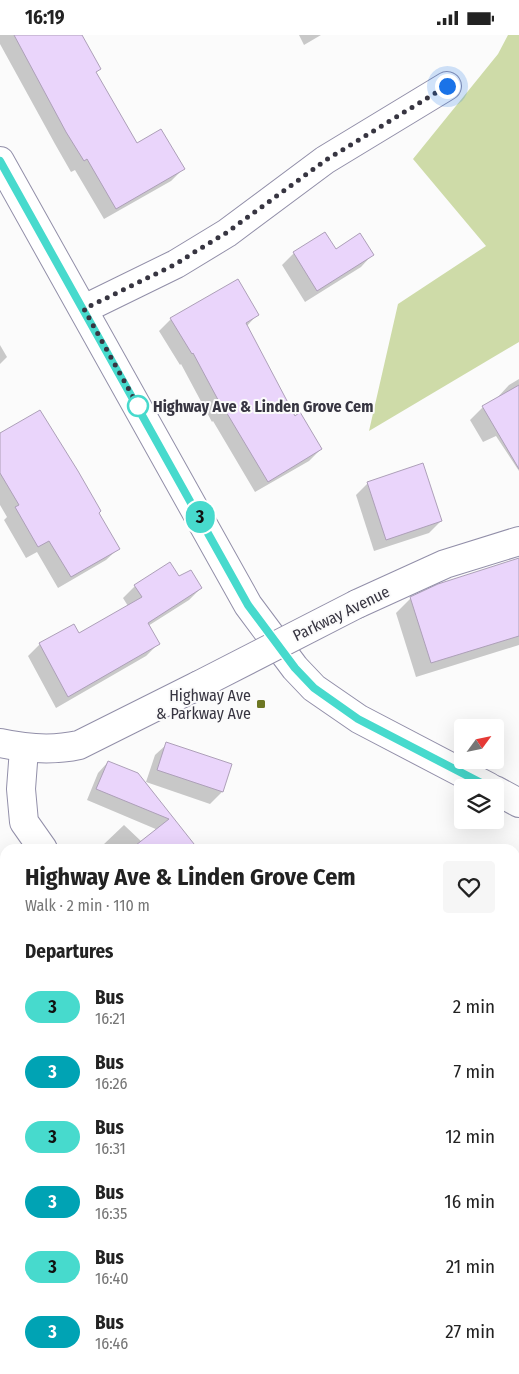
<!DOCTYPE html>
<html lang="en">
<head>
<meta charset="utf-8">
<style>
	:root { --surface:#fff; --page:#f6f6f6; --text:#222; --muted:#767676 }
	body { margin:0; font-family:"Fira Sans Condensed",sans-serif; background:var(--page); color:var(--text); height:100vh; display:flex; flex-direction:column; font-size:19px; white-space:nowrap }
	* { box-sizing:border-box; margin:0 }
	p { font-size:16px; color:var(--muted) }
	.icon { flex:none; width:28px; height:28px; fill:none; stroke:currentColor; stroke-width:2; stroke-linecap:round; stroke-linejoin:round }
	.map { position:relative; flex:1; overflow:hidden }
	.drawer { position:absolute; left:0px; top:809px; width:520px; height:531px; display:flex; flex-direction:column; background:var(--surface); border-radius:15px 15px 0 0; box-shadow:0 5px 20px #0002 }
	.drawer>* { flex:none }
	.badge { padding:0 10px; border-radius:16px; font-size:18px; line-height:32px }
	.needle { width:32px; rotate:57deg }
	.buttons { position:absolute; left:454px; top:684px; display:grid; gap:10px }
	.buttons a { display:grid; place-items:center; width:50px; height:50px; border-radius:5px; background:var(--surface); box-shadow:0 5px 20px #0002; font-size:25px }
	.you { position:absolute; width:25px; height:25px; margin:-12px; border:4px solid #fff; border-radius:50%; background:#1a73e8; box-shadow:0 0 0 8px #1a73e833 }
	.map>.badge { position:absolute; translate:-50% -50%; box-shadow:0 0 0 2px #fff }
	h2 { padding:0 25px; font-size:19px; line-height:45px }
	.round { display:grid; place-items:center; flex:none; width:52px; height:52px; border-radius:5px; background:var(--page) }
	.summary { display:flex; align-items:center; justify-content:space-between; height:85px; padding:0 25px }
	h1 { font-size:24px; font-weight:700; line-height:38px }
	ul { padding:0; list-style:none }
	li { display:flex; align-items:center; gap:15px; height:65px; padding:0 25px }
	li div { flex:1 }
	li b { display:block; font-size:19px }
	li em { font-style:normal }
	li .badge { min-width:55px; font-weight:700; text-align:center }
	.status { display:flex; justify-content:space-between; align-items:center; height:35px; padding:0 25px; background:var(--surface); direction:ltr }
	.status svg { height:14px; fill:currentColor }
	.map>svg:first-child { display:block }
	.green { fill:#cedba8 }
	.shadow { fill:#0003 }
	.building { fill:#ead5fb; stroke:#ada0b8 }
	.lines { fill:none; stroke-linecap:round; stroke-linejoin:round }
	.minor-casing { stroke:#928fa9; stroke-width:30 }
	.tertiary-casing { stroke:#928fa9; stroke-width:30 }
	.secondary-casing { stroke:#928fa9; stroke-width:30 }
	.minor { stroke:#fff; stroke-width:28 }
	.tertiary { stroke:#fff; stroke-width:28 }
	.secondary { stroke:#fff; stroke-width:28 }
	.tertiary-bridge-casing { stroke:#928fa9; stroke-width:30; stroke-linecap:butt }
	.tertiary-bridge { stroke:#fff; stroke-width:28 }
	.line-casing { stroke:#fff; stroke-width:11 }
	.line { stroke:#47dacd; stroke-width:8 }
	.walk { stroke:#373541; stroke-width:5; stroke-dasharray:0 9 }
	.stop-dot { fill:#fff; stroke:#47dacd; stroke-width:2.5 }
	.poi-dot { fill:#6d7723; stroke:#fbfbfb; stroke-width:2 }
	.labels { text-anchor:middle; stroke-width:4; stroke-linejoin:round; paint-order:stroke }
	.stop-label { font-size:16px; font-weight:bold; fill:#373541; stroke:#fbfbfb; text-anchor:start }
	.street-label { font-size:16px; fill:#373541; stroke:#fbfbfb }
	.poi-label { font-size:16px; fill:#373541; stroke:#fbfbfb; text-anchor:end }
</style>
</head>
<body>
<div class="status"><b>16:19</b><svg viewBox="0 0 49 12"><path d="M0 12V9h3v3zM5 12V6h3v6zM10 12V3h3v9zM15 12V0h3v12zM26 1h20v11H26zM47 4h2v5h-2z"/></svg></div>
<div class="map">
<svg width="519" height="1339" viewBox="0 0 519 1339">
	<rect width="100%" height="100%" fill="#fbfbfb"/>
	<!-- green -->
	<polygon class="green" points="508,0 519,0 519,307 369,396 398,269 486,211 413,124 498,19"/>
	<!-- shadow -->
	<g class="shadow">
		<polygon points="0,0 81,0 100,34 95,38 137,109 183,134 171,146 104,184 75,135 71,137 55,109 0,9"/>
		<polygon points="299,0 321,0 304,10"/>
		<polygon points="325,199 335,216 372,220 361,232 305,267 282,230 294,218"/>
		<polygon points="257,280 246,292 294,382 321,414 309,426 255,457 213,386 212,387 181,329 180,330 159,296 171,284"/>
		<polygon points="0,310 7,322 0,329"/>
		<polygon points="519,344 519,436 496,401 483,407 470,385 483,372 496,364 509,350"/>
		<polygon points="0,400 98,478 118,514 106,525 58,553 37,517 26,523 4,485 7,482 0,470"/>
		<polygon points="368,448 441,486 429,498 374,516 356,460"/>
		<polygon points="519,525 519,610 416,642 396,578 411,563"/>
		<polygon points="170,529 178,543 201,553 189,565 148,591 158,609 146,621 56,673 28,621 40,609 78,599 128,571 123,563 135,551"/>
		<polygon points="167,709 231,730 222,757 210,769 146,747 155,720"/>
		<polygon points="108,727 137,739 192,809 187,814 106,814 103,810 124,790 142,807 158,795 87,765 98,738"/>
		<polygon points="1,862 5,864 5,979 2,982 0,980"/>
		<polygon points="519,908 519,951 515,947 515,911"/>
		<polygon points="515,1093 519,1097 519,1127 515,1131"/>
		<polygon points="0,1143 5,1148 5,1164 0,1169"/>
		<polygon points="519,1207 519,1223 515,1218 515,1211"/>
		<polygon points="519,1334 519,1339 513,1339"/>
		<polygon points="104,1335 217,1335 221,1339 100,1339"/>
		<polygon points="379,1335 409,1335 405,1339 383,1339"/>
	</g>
	<!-- building -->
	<g class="building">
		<polygon points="14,0 82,0 101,34 96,37 137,108 161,94 185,134 116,174 87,124 84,126 66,97"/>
		<polygon points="325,197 336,214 360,198 374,220 317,256 293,217"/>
		<polygon points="238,244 259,280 246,288 295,381 300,377 322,414 268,447 225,375 224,376 193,318 192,319 170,283"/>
		<polygon points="519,350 519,434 482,371"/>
		<polygon points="40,375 78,436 101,476 99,478 120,514 71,542 49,506 38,512 15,472 19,470 0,438 0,398"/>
		<polygon points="423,428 442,486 386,505 367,447"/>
		<polygon points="519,523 519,601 431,628 410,562 438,549"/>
		<polygon points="170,527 179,541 191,535 202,553 148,588 160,609 68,662 39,608 74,589 79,598 142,562 134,550"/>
		<polygon points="166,707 232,729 223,757 157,735"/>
		<polygon points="108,726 138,738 198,814 131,814 169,784 96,754"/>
	</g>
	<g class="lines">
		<!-- minor casing -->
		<g class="minor-casing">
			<g id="minor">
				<polyline points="84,274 176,229 227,198 325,125 447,51"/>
				<polyline points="24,714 21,754 24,787 43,814"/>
				<polyline points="0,1107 5,1112"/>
				<polyline points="515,1243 519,1246"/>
				<polyline points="515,1297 519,1294"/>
				<polyline points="254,1335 259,1339"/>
				<polyline points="467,1339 472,1335"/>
			</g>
		</g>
		<!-- tertiary casing -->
		<g class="tertiary-casing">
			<g id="tertiary">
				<polyline points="357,569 445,529 519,506"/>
				<path d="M 0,708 C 27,714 52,716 79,710 L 199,650"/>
			</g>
		</g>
		<!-- secondary casing -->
		<g class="secondary-casing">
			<g id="secondary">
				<polyline points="0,126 248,570 295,633 314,653 359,684 489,752"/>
				<polyline points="495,755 519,768"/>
			</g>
		</g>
		<!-- minor -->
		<use href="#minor" class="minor"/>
		<!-- tertiary -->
		<use href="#tertiary" class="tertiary"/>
		<!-- secondary -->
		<use href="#secondary" class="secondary"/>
		<!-- tertiary-bridge casing -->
		<g class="tertiary-bridge-casing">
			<polyline id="tertiary-bridge" points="199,650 357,569"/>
		</g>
		<!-- tertiary-bridge -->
		<use href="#tertiary-bridge" class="tertiary-bridge"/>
	</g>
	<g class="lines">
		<!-- line casing -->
		<g class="line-casing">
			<polyline id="line" points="0,126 248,570 295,633 314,653 358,684 489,752"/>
		</g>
		<!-- line -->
		<use href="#line" class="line"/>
		<!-- walk -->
		<polyline class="walk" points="138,371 142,378 84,274 176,229 193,218 226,198 326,125 447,51"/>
	</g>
	<!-- markers -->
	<circle class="stop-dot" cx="138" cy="371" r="10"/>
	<rect class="poi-dot" x="256" y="664" width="10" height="10" rx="2.5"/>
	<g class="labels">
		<!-- stop labels -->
		<g class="stop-label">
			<text x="153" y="377">Highway Ave &amp; Linden Grove Cem</text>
		</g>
		<!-- street labels -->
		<g class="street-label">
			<text transform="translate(341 578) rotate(-26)" y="6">Parkway Avenue</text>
		</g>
		<!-- poi labels -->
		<g class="poi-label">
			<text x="251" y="666">Highway Ave<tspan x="251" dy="18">&amp; Parkway Ave</tspan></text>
		</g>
	</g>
</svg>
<div class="buttons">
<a><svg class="needle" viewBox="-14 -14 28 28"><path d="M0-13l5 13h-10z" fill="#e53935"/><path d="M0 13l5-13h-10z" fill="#767676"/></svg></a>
<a><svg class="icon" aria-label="layers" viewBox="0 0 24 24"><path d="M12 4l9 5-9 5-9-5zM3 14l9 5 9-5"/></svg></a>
</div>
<div class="you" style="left:447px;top:51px"></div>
<b class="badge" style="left:200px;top:482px;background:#47dacd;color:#111">3</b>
<section class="drawer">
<div class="summary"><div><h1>Highway Ave &amp; Linden Grove Cem</h1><p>Walk · 2 min · 110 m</p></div><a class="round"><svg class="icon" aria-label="heart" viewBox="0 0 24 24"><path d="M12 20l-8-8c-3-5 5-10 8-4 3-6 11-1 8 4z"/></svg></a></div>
<h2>Departures</h2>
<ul>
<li><span class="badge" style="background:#47dacd;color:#111">3</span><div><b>Bus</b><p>16:21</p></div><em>2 min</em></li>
<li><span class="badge" style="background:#00a3b4;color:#fff">3</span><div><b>Bus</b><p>16:26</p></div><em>7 min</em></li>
<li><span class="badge" style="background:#47dacd;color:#111">3</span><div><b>Bus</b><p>16:31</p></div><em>12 min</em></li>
<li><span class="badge" style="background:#00a3b4;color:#fff">3</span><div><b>Bus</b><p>16:35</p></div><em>16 min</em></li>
<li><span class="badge" style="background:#47dacd;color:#111">3</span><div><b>Bus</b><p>16:40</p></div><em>21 min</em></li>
<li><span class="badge" style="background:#00a3b4;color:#fff">3</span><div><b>Bus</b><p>16:46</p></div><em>27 min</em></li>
</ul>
</section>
</div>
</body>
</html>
